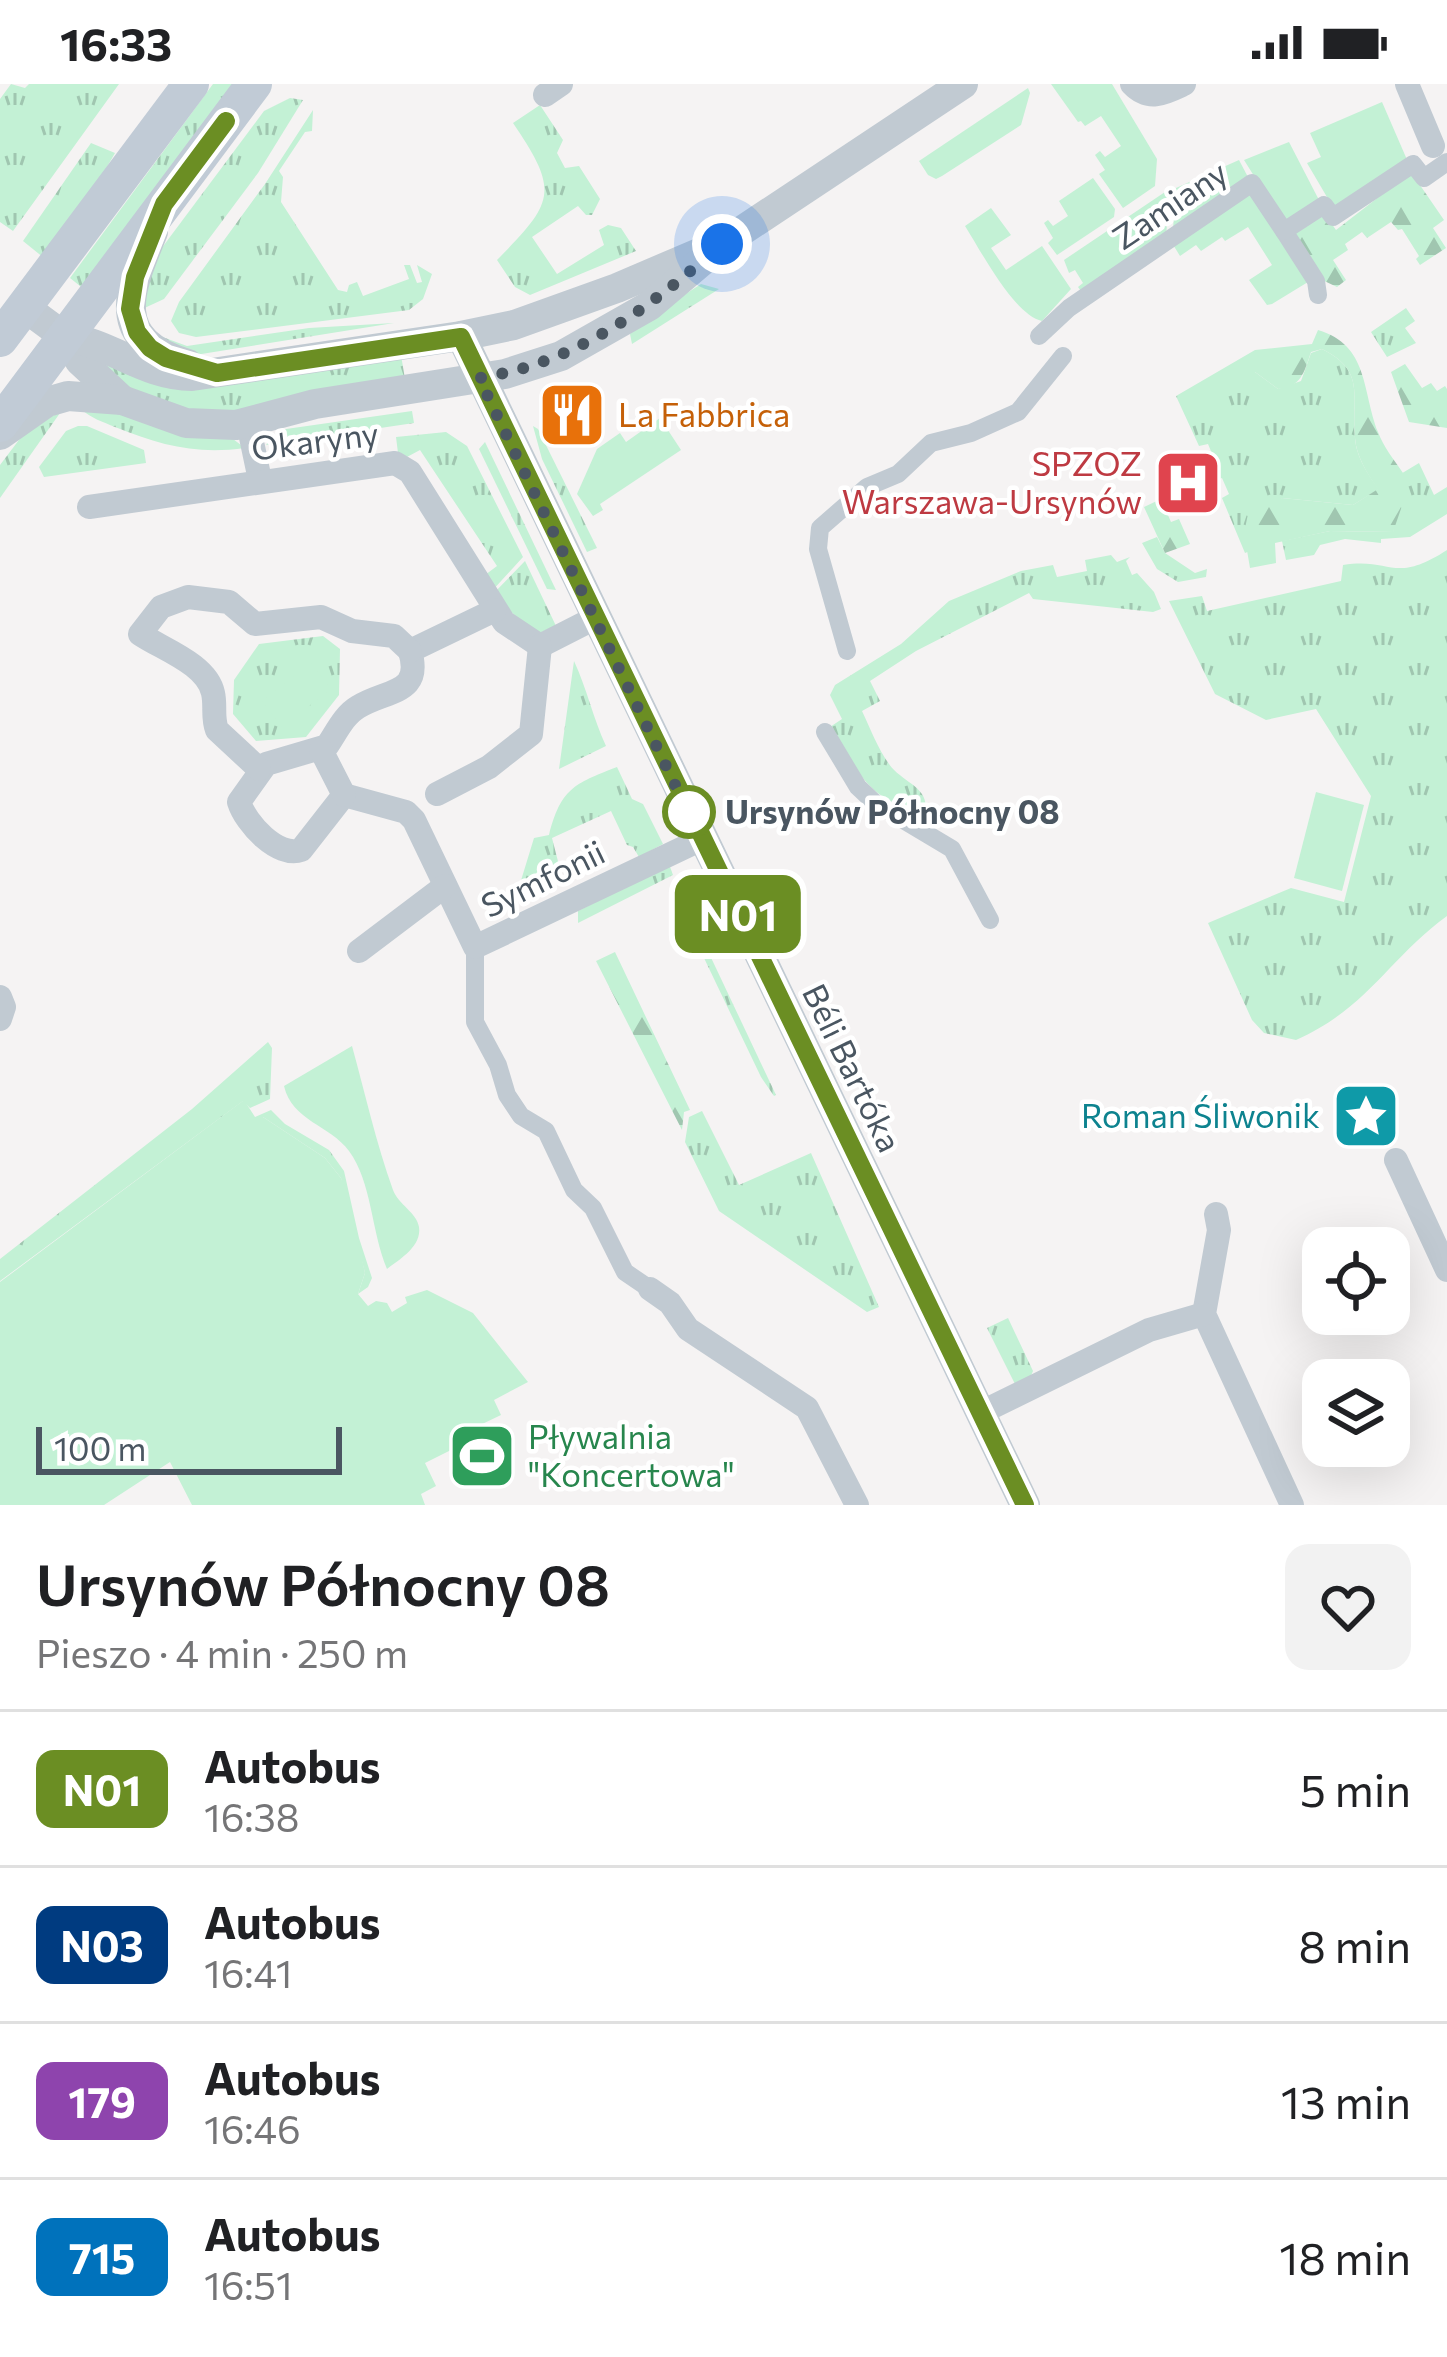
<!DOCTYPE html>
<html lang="pl">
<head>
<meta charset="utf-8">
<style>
	:root { --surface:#fff; --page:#f2f2f2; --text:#202124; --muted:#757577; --line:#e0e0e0 }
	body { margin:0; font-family:Commissioner,sans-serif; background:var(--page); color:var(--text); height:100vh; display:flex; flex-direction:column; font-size:45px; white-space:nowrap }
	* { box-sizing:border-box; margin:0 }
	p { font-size:39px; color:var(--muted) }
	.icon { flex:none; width:66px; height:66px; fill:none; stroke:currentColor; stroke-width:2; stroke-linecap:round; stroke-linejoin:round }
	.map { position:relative; height:1421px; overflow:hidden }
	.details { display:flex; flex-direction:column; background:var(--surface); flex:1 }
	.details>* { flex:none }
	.badge { padding:0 24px; border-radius:18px; font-size:42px; line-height:78px }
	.controls { position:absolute; left:1302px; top:1143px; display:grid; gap:24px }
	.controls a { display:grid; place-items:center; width:108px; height:108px; border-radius:24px; background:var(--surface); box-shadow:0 12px 48px #0002; font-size:60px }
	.scale { position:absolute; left:36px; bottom:30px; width:306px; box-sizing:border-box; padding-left:12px; border:6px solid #4a5661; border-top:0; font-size:33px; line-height:42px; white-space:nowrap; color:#4a5661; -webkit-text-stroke:9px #fff; paint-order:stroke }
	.you { position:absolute; width:60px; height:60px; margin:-30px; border:9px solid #fff; border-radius:50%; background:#1a73e8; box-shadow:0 0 0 18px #1a73e833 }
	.map>.badge { position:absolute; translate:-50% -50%; box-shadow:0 0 0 6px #fff }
	.round { display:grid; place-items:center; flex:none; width:126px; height:126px; border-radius:24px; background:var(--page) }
	.overview { display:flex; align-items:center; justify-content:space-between; height:204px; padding:0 36px }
	h1 { font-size:57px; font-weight:600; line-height:90px }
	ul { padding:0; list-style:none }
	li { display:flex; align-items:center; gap:36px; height:156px; padding:0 36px; border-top:3px solid var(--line) }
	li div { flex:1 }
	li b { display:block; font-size:45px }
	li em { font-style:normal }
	li .badge { min-width:132px; font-weight:700; text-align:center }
	.status { display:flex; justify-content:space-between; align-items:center; height:84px; padding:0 60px; background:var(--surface); direction:ltr }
	.status svg { height:33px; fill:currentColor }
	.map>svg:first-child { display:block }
	.grass { fill:url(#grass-tufts) }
	.forest { fill:url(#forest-firs) }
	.garden { fill:#c3f1d5 }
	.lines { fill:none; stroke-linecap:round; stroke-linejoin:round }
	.pedestrian { stroke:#c1cad2; stroke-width:18 }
	.minor { stroke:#c1cad2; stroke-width:24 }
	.tertiary { stroke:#c1cad2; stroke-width:30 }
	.secondary { stroke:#c1cbd6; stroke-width:36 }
	.line-casing { stroke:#fff; stroke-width:27 }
	.line { stroke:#6b8e23; stroke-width:18 }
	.walk { stroke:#4a5661; stroke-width:12; stroke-dasharray:0 21.6 }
	.stop-dot { fill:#fff; stroke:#6b8e23; stroke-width:6 }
	.labels { text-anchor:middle; stroke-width:9; stroke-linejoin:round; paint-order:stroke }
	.street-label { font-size:33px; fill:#4a5661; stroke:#fff }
	.food-label { font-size:33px; fill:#c56008; stroke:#fff; text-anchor:start }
	.health-label { font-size:33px; fill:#be3a42; stroke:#fff; text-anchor:end }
	.stop-label { font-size:33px; font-weight:bold; fill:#4a5661; stroke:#fff; text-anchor:start }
	.culture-label { font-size:33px; fill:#0d838f; stroke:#fff; text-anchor:end }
	.leisure-label { font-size:33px; fill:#27864d; stroke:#fff; text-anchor:start }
</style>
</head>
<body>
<div class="status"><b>16:33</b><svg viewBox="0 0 49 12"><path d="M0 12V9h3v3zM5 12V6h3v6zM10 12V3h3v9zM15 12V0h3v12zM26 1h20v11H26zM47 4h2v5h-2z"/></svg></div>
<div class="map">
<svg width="1447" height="1421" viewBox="0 0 1447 1421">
	<defs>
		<pattern id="grass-tufts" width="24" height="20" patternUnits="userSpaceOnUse" patternTransform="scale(3)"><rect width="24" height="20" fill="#c3f1d5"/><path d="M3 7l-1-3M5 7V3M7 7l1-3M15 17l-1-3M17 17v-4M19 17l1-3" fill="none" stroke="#a0c6b0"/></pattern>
		<pattern id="forest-firs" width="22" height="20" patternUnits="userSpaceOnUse" patternTransform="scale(3)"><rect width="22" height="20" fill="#c3f1d5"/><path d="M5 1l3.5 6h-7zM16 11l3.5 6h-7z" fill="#a0c6b0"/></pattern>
	</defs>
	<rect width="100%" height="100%" fill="#f5f3f3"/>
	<!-- grass -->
	<g class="grass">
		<polygon points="11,0 25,4 29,0 119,0 13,147 0,138 0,15"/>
		<polygon points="213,0 238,0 85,206 70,194"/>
		<polygon points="290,14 303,16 258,89 164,215 138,227 161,165 264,27"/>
		<path d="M 540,21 L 563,56 L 557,69 L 565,84 L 579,82 L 600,115 L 592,131 L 586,131 L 578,122 L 532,153 L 557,190 L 604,161 L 599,146 L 608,141 L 621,144 L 636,167 L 530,211 L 515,203 L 497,176 C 554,118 560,108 513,39 Z"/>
		<polygon points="313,26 312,47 305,48 279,87 283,93 281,118 338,206 347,208 349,201 357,198 363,212 409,195 404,181 410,181 417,199 422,198 417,181 432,190 423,215 409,226 196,253 179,249 171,237 179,218 265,100"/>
		<polygon points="91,59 115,69 85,121 44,174 23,157"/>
		<polygon points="701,200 719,205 632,260 630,250 633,244"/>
		<polygon points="1406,224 1415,237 1405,244 1416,259 1387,273 1371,248"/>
		<polygon points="394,239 189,272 157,251 187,262 309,244"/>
		<path d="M 1322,265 C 1367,287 1351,313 1355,354 C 1356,372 1368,391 1379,405 L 1353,421 L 1282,414 L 1250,467 L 1245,469 L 1222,414 L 1229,410 L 1222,394 L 1214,397 L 1207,380 L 1215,377 L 1208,360 L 1199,362 L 1176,312 L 1255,266 L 1255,288 L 1278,305 L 1301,297 L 1311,269 Z"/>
		<polygon points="401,271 405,295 257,327 195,329 120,301 101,274 124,288"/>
		<path d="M 105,324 L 233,355 L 245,364 C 196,371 160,361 115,343 C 103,338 91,334 82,326 Z"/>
		<polygon points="412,327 414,339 266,361 279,346"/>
		<polygon points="60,329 0,414 0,381 31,340"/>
		<polygon points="78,342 87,342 144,366 146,379 44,393 39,383 66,347"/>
		<polygon points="533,342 538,345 597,464 587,468 542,375"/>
		<polygon points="446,348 467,362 523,473 491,508 485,491 497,482 420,366 407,373 398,369 396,353"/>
		<polygon points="485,358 556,506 547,505 479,365"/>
		<polygon points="1419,379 1434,411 1447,403 1447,430 1410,453 1381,455 1381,459 1345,455 1320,461 1314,471 1286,476 1282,457 1330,447 1393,448 1399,391"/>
		<polygon points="1157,453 1165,469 1195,489 1207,485 1206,493 1178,498 1157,485 1142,459"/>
		<path d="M 1447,466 L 1447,832 C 1389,874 1368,924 1296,956 L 1264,949 L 1252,936 L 1208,839 L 1291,804 L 1344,818 L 1371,712 L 1316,625 L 1266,636 L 1215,610 L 1169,517 L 1202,512 L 1207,527 L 1341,497 L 1343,481 C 1392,473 1393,501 1447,466 Z"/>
		<path d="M 1111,471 L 1117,478 L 1130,473 L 1126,477 L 1132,491 L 1137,489 L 1154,508 L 1161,525 L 1153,528 L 1033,515 L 1029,509 L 916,567 L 870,597 L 880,617 L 862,627 C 870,644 878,665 889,680 C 903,700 933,703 924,732 C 865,711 862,694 830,643 L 842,635 L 830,611 L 835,601 L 901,560 L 949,517 L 1021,487 L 1053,481 L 1057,493 L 1087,487 L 1085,476 Z"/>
		<polygon points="525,477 556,542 535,551 493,510"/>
		<polygon points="323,552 340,565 339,611 306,653 256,657 233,630 234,596 259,560"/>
		<path d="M 574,577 C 587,605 593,634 606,662 L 559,685 Z"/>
		<path d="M 617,683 L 632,715 L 643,720 L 663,760 L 639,773 L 633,763 L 627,761 L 611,727 L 552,754 L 562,793 L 515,816 L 534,754 L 549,751 C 561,705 573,700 617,683 Z"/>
		<polygon points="669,780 673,791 578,839 578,827"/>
		<polygon points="680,808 776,1011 774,1012 761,993 681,826 677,812"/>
		<polygon points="268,958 272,964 270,1015 250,1024 243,1017 0,1197 0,1175 192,1025"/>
		<polygon points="271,1026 285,1040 329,1066 344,1087 359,1154 372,1194 368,1203 358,1210 365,1189 341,1094 325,1074 263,1033 255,1033"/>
		<polygon points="702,1027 739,1101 811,1069 879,1223 867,1228 719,1127 685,1058 689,1033"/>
		<polygon points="1008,1234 1033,1287 1030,1294 1016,1302 987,1244"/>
	</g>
	<!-- forest -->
	<g class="forest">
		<polygon points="1411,88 1444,136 1433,144 1446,164 1420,181 1416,175 1419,172 1402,145 1398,146 1391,138 1367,154 1362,148 1345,160 1348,166 1333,176 1346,196 1337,203 1318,194 1289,149 1322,126 1336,146"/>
		<path d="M 1318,246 C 1369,261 1362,307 1378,348 C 1383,362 1394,376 1403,389 L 1400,392 L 1412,413 L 1404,416 L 1393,448 L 1330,447 L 1275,459 L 1276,479 L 1250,484 L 1244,449 L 1248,430 L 1282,414 L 1353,421 L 1378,405 C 1368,391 1356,372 1355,354 C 1351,313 1367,287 1322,265 L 1311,268 C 1304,289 1301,303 1278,305 L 1255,288 L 1255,266 L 1312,260 Z"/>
		<polygon points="1405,280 1422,304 1431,299 1437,307 1445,302 1447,305 1447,344 1409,338 1391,288"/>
		<polygon points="1161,415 1171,438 1179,435 1190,460 1165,469 1144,423"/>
		<polygon points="615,868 690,1026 684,1028 682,1046 596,877"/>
	</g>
	<!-- garden -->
	<g class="garden">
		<polygon points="1051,0 1112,0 1157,75 1155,102 1123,124 1099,90 1105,86 1095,71 1100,67 1105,73 1121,62 1101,32 1085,42 1081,37 1078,38"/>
		<polygon points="1028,4 1030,9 1021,41 942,92 936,95 928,91 919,77"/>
		<polygon points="1382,18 1408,78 1334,125 1307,79 1321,73 1310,49"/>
		<polygon points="1289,58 1320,118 1284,140 1244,76"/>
		<polygon points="1239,76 1249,95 1173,145 1176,104"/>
		<polygon points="1093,94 1115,125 1114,133 1057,171 1048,159 1053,154 1044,139 1048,136 1053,142 1068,132 1059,117"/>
		<polygon points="1248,107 1308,198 1272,220 1267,221 1249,196 1272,181 1248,143 1225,157 1222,153 1201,167 1196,161 1180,172 1172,159"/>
		<polygon points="1165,108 1169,115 1166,153 1081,207 1078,203 1083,199 1075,186 1069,189 1064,176"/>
		<path d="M 991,124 L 1011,151 L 991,164 L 1006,186 L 1042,162 L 1071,205 L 1042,237 C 1014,231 981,167 965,142 Z"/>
		<polygon points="660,334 681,366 600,420 603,426 593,432 577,410 597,365 620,349 626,358"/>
		<polygon points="311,579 331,605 282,643 262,617"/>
		<polygon points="1316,708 1364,721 1342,807 1294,794"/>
		<path d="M 352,962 C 365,1009 376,1059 393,1106 C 398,1120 417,1129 419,1143 C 422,1162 400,1175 387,1185 C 371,1147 372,1098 349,1067 C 330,1041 292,1037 284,1002 Z"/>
		<polygon points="244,1016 255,1033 263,1033 325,1074 341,1094 349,1113 365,1189 358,1210 368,1222 376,1217 387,1219 392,1228 407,1219 405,1213 427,1206 473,1229 528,1298 494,1316 501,1331 451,1355 455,1364 425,1379 436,1402 421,1410 425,1421 192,1421 170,1378 104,1421 0,1421 0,1198"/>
	</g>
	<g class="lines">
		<!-- pedestrian -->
		<g class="pedestrian">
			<polyline points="1284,147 1316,197 1318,211"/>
			<polyline points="1039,252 1069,224 1252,99 1284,147 1324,121 1333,133 1413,80 1424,94 1447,78"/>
			<polyline points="847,567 818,465 820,444 867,403 898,390 931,359 971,349 1018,328 1063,272"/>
			<polyline points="825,648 858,703 875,719 952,765 990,836"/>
			<polyline points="475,863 475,938 498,981 507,1011 521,1032 546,1047 574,1106 593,1124 625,1188 650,1205"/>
		</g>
		<!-- minor -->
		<g class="minor">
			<path d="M 1132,0 C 1149,18 1165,9 1184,0"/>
			<polyline points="1407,0 1433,62"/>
			<polyline points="545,11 561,0"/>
			<polyline points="248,339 260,396"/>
			<polyline points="89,423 395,379 410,388 504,538 540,562 595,534"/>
			<path d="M 495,526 L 410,567 C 423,611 387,605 358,623 C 344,631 336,649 327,662 L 266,680 L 239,718 C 246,740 278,774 301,766 L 344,711 L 406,728 L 414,736 L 475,863 L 702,755"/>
			<polyline points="321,666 344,711"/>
			<path d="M 259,685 L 217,646 C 212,633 216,622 213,609 C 207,580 162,565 140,550 L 161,523 L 188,513 L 229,518 L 255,540 L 321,533 L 352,547 L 394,552 L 410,567"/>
			<polyline points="437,710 489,683 531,650 540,562"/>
			<polyline points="359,867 445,802"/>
			<polyline points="0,913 4,923 0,935"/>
			<polyline points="1396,1076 1447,1186"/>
			<polyline points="1216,1130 1219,1146 1204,1230 1292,1421"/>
			<polyline points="650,1205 670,1219 688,1245 807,1324 857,1421"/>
			<polyline points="980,1329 1149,1246 1204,1230"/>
		</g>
		<!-- tertiary -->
		<g class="tertiary">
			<path d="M 153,148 C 128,208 108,256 188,280"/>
			<polyline points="23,222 65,253 80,277 122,316"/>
			<polyline points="461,252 1025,1421"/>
			<path d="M 65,253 C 111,259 144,292 192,292 L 461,252 L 514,241 L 617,204 L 699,169"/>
			<polyline points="0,351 47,318 68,312 122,316 186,339 236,341 315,320 505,290 561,272 649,222 722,160 963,0"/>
		</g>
		<!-- secondary -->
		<g class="secondary">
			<polyline points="0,255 191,0"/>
			<polyline points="0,340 254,0"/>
		</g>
	</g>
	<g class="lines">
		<!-- line casing -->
		<g class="line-casing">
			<polyline id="line" points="226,37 164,120 135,193 130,225 137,248 150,264 166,274 217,289 461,253 1025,1421"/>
		</g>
		<!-- line -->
		<use href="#line" class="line"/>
		<!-- walk -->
		<path class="walk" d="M 689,728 L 691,734 L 479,294 C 577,279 649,224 722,160"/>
	</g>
	<!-- icons -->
	<defs>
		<g id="restaurant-square" transform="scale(3.45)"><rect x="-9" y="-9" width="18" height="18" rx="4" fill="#e8710a" stroke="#fff"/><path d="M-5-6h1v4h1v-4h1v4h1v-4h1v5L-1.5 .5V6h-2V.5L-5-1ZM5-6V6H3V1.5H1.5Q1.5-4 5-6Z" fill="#fff"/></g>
		<g id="hospital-square" transform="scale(3.45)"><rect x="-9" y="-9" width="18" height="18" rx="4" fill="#e0444e" stroke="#fff"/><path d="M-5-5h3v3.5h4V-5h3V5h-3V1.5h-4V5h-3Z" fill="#fff"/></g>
		<g id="sight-square" transform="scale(3.45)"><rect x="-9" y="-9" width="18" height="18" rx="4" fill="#0f9aa8" stroke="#fff"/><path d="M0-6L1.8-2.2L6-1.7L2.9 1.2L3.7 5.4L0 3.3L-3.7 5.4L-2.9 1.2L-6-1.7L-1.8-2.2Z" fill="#fff"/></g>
		<g id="stadium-square" transform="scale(3.45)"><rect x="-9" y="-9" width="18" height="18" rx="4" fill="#2e9e5b" stroke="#fff"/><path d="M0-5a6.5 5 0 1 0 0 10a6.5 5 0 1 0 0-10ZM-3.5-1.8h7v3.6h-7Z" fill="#fff"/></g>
	</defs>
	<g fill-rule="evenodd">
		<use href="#restaurant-square" x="572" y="331"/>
		<use href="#hospital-square" x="1188" y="399"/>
		<use href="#sight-square" x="1366" y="1032"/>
		<use href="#stadium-square" x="482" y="1372"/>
	</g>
	<!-- markers -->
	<circle class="stop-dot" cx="689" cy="728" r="24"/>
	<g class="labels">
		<!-- street labels -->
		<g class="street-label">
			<text transform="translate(1170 121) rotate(-34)" y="12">Zamiany</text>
			<text transform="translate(315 357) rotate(-7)" y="12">Okaryny</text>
			<text transform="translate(543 795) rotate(-26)" y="12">Symfonii</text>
			<text transform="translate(852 984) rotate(64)" y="12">Béli Bartóka</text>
		</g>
		<!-- food labels -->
		<g class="food-label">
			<text x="618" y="343">La Fabbrica</text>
		</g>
		<!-- health labels -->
		<g class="health-label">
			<text x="1142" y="392">SPZOZ<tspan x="1142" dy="38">Warszawa-Ursynów</tspan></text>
		</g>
		<!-- stop labels -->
		<g class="stop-label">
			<text x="725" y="740">Ursynów Północny 08</text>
		</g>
		<!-- culture labels -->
		<g class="culture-label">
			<text x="1320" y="1044">Roman Śliwonik</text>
		</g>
		<!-- leisure labels -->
		<g class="leisure-label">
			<text x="528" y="1365">Pływalnia<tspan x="528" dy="38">"Koncertowa"</tspan></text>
		</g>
	</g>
</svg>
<div class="controls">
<a><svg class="icon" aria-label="locate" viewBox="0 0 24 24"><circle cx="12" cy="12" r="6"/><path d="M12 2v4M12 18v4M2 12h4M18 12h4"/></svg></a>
<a><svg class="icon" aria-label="layers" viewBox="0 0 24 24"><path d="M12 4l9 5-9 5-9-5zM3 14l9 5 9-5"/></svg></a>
</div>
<div class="scale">100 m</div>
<div class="you" style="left:722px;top:160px"></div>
<b class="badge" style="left:738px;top:830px;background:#6b8e23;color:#fff">N01</b>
</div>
<section class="details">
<div class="overview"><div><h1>Ursynów Północny 08</h1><p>Pieszo · 4 min · 250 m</p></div><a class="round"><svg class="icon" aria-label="heart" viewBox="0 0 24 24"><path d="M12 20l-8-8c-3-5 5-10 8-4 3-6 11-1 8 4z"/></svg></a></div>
<ul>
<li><span class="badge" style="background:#6b8e23;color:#fff">N01</span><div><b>Autobus</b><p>16:38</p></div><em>5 min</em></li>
<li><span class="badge" style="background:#003b80;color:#fff">N03</span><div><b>Autobus</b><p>16:41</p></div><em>8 min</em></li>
<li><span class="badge" style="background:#8e44ad;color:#fff">179</span><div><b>Autobus</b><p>16:46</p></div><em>13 min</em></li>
<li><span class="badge" style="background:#0072bc;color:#fff">715</span><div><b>Autobus</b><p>16:51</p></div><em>18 min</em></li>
</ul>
</section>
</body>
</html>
